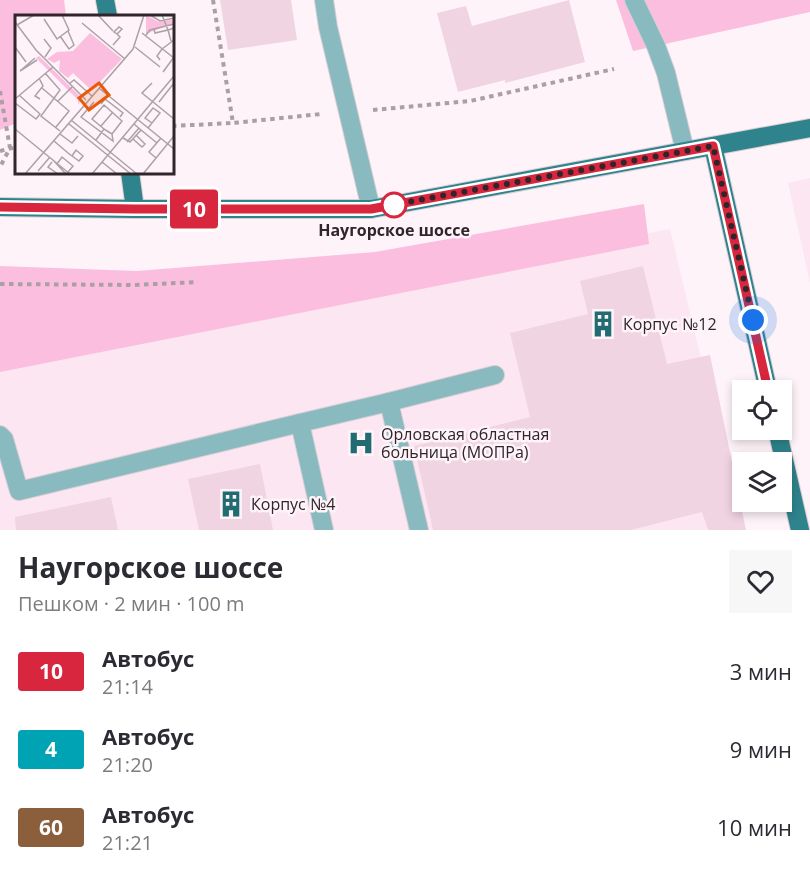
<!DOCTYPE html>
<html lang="ru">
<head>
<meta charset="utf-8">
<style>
	:root { --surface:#fff; --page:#f7f7f7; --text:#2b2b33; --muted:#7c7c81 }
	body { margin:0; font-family:"Open Sans",sans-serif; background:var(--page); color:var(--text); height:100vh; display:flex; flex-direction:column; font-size:22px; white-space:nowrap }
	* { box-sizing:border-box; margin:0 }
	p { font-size:20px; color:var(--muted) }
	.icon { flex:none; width:33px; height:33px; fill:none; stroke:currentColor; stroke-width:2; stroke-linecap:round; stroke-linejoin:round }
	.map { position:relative; height:530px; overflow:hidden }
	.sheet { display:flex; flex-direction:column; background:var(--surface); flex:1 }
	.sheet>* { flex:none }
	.badge { padding:0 12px; border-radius:4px; font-size:21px; line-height:39px }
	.controls { position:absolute; left:732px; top:380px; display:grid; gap:12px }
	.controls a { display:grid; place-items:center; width:60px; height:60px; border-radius:0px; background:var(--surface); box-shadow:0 3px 9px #0003; font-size:30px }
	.you { position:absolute; width:30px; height:30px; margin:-15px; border:4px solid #fff; border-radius:50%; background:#1a73e8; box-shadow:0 0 0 9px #1a73e833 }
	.map>.badge { position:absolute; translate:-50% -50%; box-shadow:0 0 0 3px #fff }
	.round { display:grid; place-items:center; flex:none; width:63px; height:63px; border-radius:0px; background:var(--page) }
	.headline { display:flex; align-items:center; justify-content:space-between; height:102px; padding:0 18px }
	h1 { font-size:28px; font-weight:700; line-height:45px }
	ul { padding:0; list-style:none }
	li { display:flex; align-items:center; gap:18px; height:78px; padding:0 18px }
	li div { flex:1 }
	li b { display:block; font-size:22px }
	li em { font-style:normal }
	li .badge { min-width:66px; font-weight:700; text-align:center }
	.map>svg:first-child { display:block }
	.built { fill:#fce6f1 }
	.green { fill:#fbbedf }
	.building { fill:#f0d4e2 }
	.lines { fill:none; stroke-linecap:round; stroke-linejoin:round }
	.minor-casing { stroke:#d9ced3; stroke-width:20 }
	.major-casing { stroke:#d9ced3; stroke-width:20 }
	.path { stroke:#aa9fa4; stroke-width:4; stroke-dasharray:4.5 4.5; stroke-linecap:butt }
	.minor { stroke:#88bac0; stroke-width:18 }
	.major { stroke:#2e838c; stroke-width:18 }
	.line-casing { stroke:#fff; stroke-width:14 }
	.line { stroke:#d7263d; stroke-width:9 }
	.walk { stroke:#2f252a; stroke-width:6; stroke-dasharray:0 10.8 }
	.stop-dot { fill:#fff; stroke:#d7263d; stroke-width:3 }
	.labels { text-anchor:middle; stroke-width:5; stroke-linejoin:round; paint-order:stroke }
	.stop-label { font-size:16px; font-weight:bold; fill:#2f252a; stroke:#fef3f8 }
	.poi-label { font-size:16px; fill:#2f252a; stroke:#fef3f8; text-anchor:start }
	.inset-road { fill:none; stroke:#aba1a6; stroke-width:1.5 }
	.view { fill:#e8590c; fill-opacity:0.15; stroke:#e8590c; stroke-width:3 }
	.inset-edge { fill:none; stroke:#2f252a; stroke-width:3 }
</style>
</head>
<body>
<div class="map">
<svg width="810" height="530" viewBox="0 0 810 530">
	<rect width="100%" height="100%" fill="#fef3f8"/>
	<!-- built -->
	<g class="built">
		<polygon points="810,178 810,283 788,183"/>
		<polygon points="670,229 742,530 0,530 0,356"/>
	</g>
	<!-- green -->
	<g class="green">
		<polygon points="0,0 64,0 66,16 16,16 16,123 0,130"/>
		<polygon points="616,0 810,0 810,12 633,51"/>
		<polygon points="644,204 649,244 0,372 0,266 137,271 375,252"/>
	</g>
	<!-- building -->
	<g class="building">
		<polygon points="220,0 291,0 297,40 228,50"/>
		<polygon points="569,0 585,62 505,83 505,80 458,92 437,13 466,6 472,26"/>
		<polygon points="643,266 667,364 710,355 746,530 708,530 702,512 631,530 433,530 414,446 530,417 510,333 588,314 580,281"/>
		<polygon points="260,464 273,530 199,530 188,479"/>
		<polygon points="111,497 118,530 16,530 15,517"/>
	</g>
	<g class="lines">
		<!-- minor casing -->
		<g class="minor-casing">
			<g id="minor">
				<polyline points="324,0 328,27 371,209"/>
				<polyline points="634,0 656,46 666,73 685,151"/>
				<polyline points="0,435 4,439 19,491 300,423"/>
				<polyline points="324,530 300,423 389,402"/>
				<polyline points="419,530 389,402 495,375"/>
			</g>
		</g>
		<!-- major casing -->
		<g class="major-casing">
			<g id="major">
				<polyline points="105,0 108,16"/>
				<polyline points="713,146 768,390"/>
				<polyline points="130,172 135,209"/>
				<polyline points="0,207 135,209 371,209 810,128"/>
				<polyline points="777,429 800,530"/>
			</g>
		</g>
		<!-- path -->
		<g class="path">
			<polyline points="213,0 233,123 321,114"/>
			<polyline points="0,91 10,148 0,167"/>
			<polyline points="373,110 470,101 614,69"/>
			<polyline points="172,126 233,123"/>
			<polyline points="0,151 16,147"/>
			<polyline points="0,284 134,285 198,282"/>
		</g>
		<!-- minor -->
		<use href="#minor" class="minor"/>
		<!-- major -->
		<use href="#major" class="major"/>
	</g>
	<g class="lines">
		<!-- line casing -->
		<g class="line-casing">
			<polyline id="line" points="0,207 135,209 371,209 713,146 768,390"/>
		</g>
		<!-- line -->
		<use href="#line" class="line"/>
		<!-- walk -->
		<polyline class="walk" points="394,205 392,205 713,146 753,320"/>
	</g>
	<!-- icons -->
	<defs>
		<g id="building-bare" transform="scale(2.07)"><path d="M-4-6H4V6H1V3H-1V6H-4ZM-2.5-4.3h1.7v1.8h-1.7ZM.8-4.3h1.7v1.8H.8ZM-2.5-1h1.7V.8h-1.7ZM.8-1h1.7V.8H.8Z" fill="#216c73" stroke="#fef3f8" stroke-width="2.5" paint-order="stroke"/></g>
		<g id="hospital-bare" transform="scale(2.07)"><path d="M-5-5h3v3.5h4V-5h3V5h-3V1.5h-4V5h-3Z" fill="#216c73" stroke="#fef3f8" stroke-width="2.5" paint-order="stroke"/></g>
	</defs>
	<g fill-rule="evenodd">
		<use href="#building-bare" x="603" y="324"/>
		<use href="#hospital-bare" x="361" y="443"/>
		<use href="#building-bare" x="231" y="504"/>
	</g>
	<!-- markers -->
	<circle class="stop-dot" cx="394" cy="205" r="12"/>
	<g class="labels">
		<!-- stop labels -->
		<g class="stop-label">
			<text x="394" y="236">Наугорское шоссе</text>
		</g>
		<!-- poi labels -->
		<g class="poi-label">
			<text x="623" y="330">Корпус №12</text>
			<text x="381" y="440">Орловская областная<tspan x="381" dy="18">больница (МОПРа)</tspan></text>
			<text x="251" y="510">Корпус №4</text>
		</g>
	</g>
	<!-- overview -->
	<g transform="translate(15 15)">
		<rect width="159" height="159" fill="#fef3f8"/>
		<path d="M 131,0 L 144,7 L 159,4 L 159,8 L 131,19 ZM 75,18 L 107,44 L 80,72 L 74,73 L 58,58 L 53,63 L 44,56 L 45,45 L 39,48 L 32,44 L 42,37 L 58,36 ZM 24,41 L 67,83 L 63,90 L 63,85 L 21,43 Z" fill="#fbbedf"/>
		<path class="inset-road" d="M 83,0 L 98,16M 135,0 L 145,6 L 159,3M 147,0 L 153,15 L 159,13M 29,4 L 42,24 L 54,15 L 47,0M 0,7 L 21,35 L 71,85M 67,8 L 110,44M 2,10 L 19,0M 139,14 L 140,18 L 153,15 L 156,26M 127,18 L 159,43M 131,20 L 135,15 L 159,9M 45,21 L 54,34 L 59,30 L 53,16M 29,24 L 36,33 L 30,42M 98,30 L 105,22 L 102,19 L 99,17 L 104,12 L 107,14 L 102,19M 0,32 L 11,47M 120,32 L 145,52M 20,43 L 5,56 L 22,45M 145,45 L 142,41 L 147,34 L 159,25M 148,57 L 159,42M 30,58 L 45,75 L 26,101 L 45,116M 24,63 L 28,71 L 20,81 L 25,84M 137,68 L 127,78 L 159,104M 54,69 L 59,65 L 77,81M 27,73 L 54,96 L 41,112M 84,73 L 159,134M 0,84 L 38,52M 43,86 L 57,72M 79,87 L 66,102 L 98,126 L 97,119M 144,87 L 159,68M 0,88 L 21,104 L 25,99 L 4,80M 86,89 L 90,84 L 108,98 L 105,102M 56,105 L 122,159M 54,109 L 116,159M 86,111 L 98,97M 133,113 L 145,98 L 138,93 L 130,103 L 137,108M 0,114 L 28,137M 126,115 L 142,128M 45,119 L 57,128 L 63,121M 108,123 L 115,127 L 126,115 L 119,109M 118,124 L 127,132 L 130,129 L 121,120M 81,125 L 89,114 L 97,119 L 107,106 L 89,90 L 77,104 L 89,114M 39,126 L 53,138 L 57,141 L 64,146 L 68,141 L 61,135 L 57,141M 112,127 L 124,113M 28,137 L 55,159M 141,143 L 134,137 L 146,123M 38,145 L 51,159M 37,147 L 33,152 L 43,159M 87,147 L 102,159M 42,149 L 47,142 L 58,151 L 53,157M 23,156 L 35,142M 10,159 L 118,34 L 129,0M 77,159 L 159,61M 128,159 L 159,121"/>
		<path class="view" d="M 84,68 L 94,80 L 74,95 L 64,83 Z"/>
		<rect width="159" height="159" class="inset-edge"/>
	</g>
</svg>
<div class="controls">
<a><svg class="icon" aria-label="locate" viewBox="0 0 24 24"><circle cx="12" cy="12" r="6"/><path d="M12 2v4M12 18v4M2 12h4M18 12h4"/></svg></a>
<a><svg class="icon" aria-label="layers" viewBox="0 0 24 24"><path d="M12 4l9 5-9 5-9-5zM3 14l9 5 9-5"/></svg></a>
</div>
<div class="you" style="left:753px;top:320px"></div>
<b class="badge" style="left:194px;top:209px;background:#d7263d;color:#fff">10</b>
</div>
<section class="sheet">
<div class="headline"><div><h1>Наугорское шоссе</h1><p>Пешком · 2 мин · 100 m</p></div><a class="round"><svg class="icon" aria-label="heart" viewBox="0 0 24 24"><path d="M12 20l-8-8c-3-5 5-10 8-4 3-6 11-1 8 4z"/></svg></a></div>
<ul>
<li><span class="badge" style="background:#d7263d;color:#fff">10</span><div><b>Автобус</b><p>21:14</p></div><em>3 мин</em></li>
<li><span class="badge" style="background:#00a3b4;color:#fff">4</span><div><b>Автобус</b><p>21:20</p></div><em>9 мин</em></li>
<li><span class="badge" style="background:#8b5e3c;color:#fff">60</span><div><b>Автобус</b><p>21:21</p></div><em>10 мин</em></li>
</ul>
</section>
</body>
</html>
